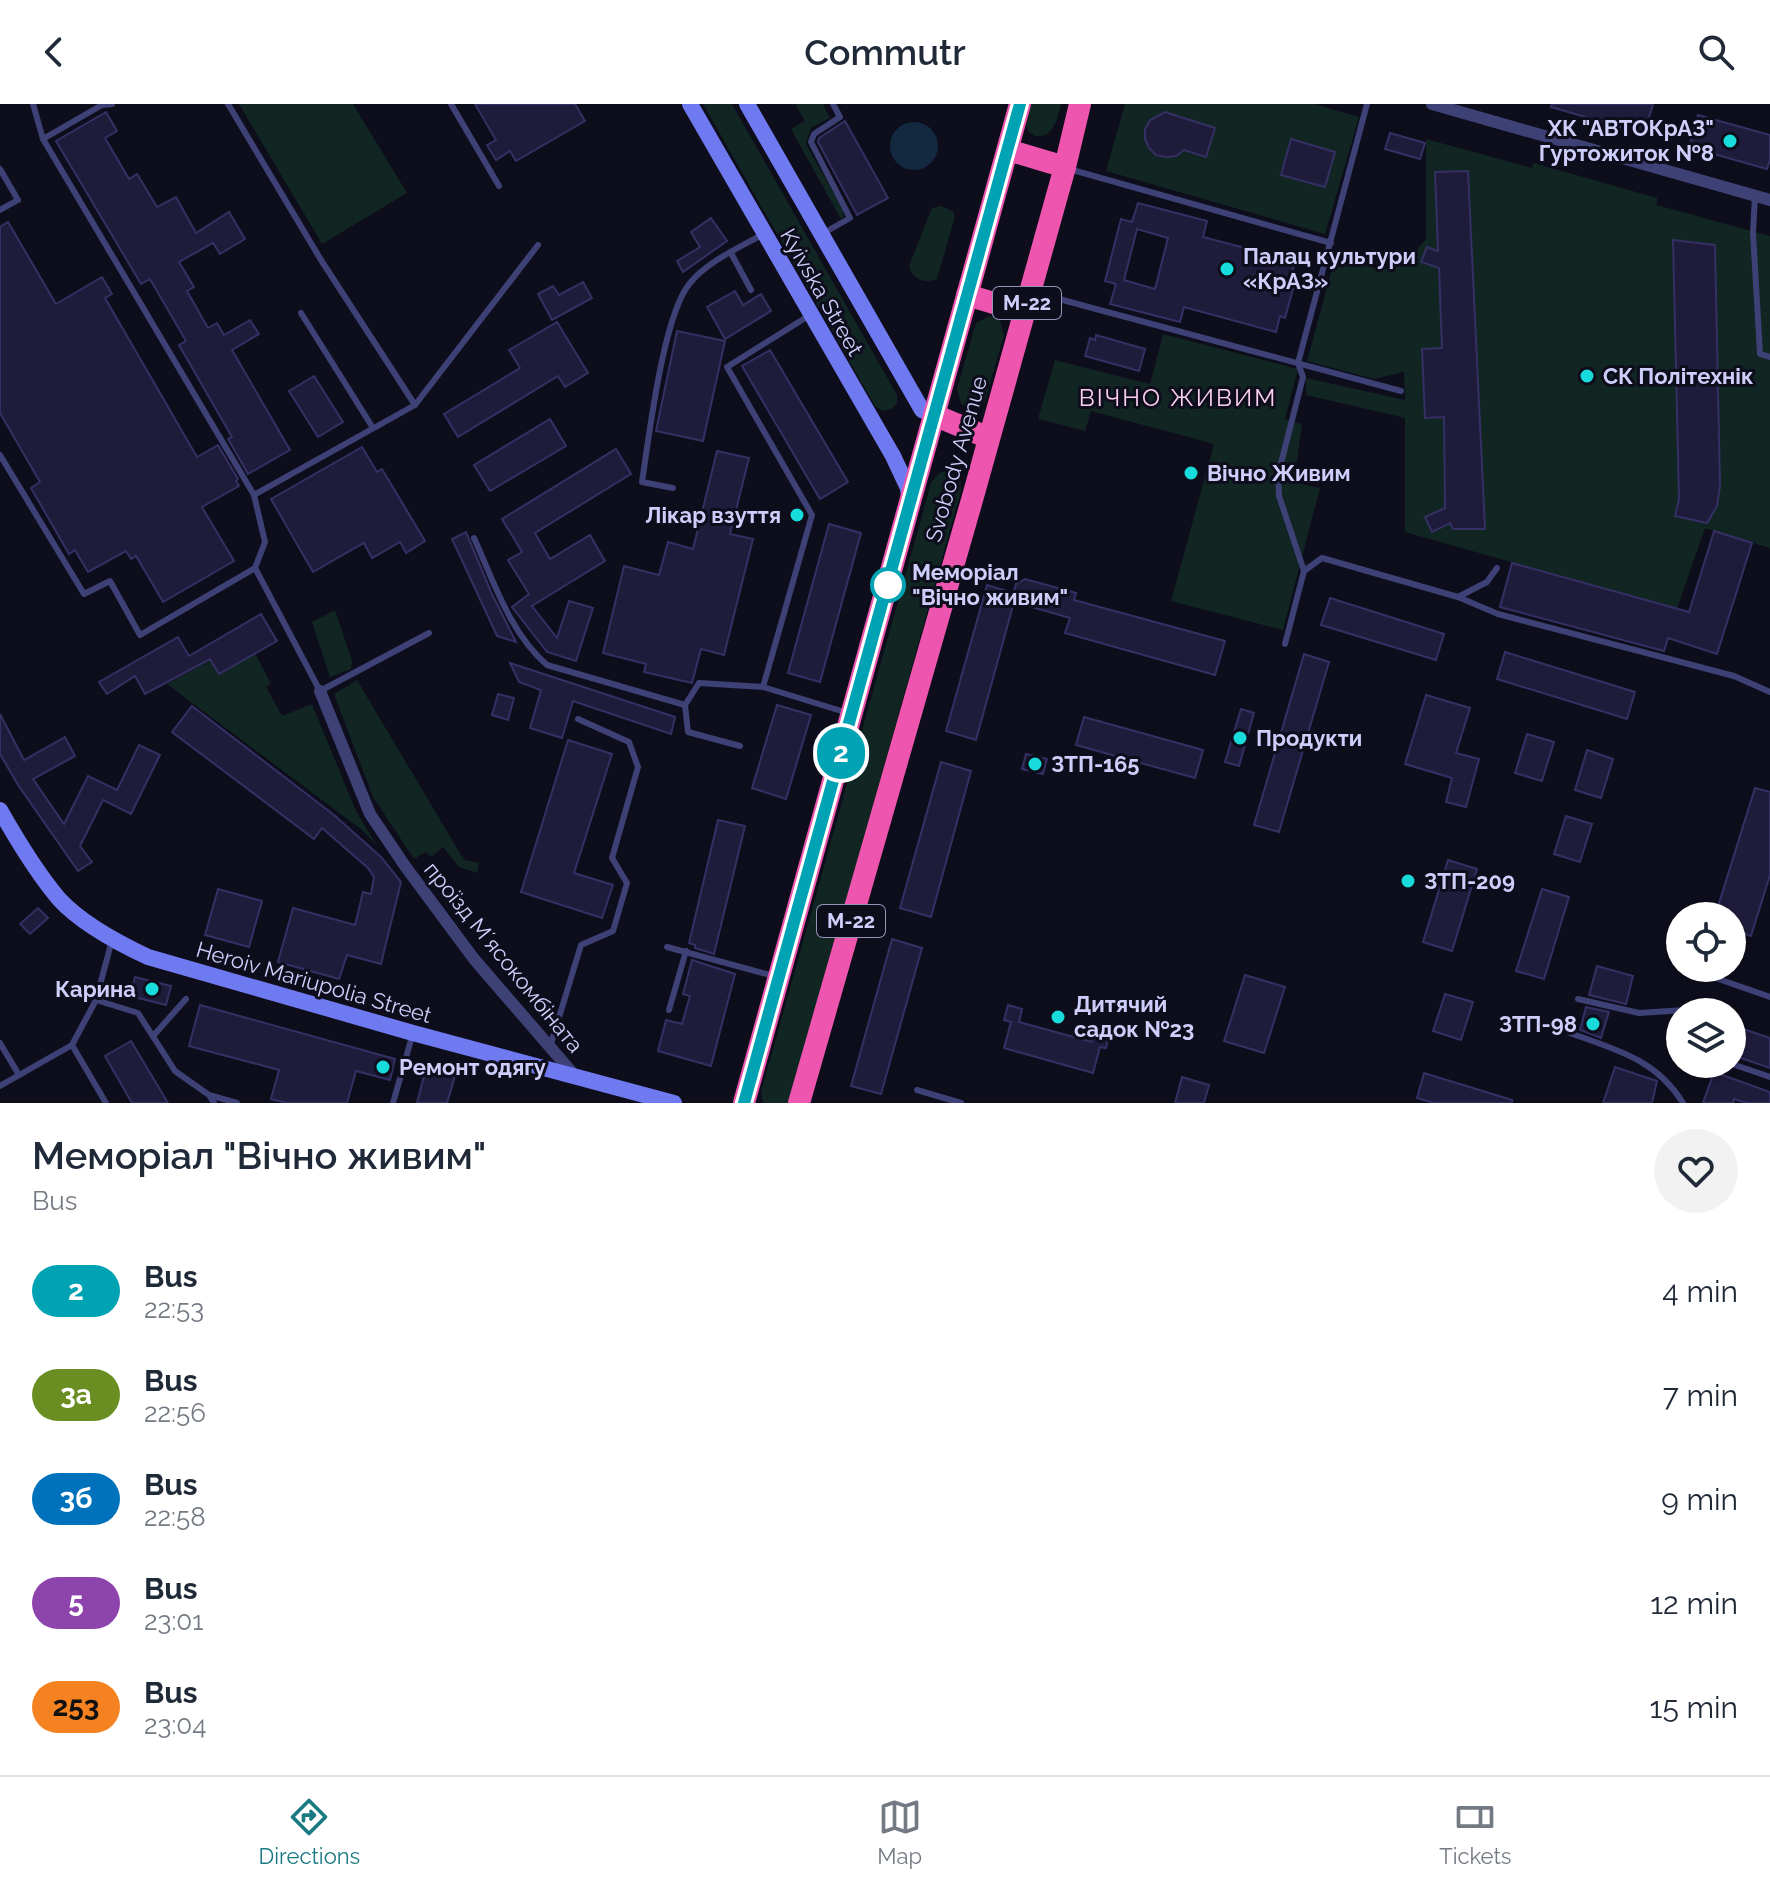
<!DOCTYPE html>
<html lang="en">
<head>
<meta charset="utf-8">
<style>
	:root { --surface:#fff; --page:#f2f2f3; --text:#1f2937; --muted:#747a83; --line:#e0e1e3; --accent:#1b7a81 }
	body { margin:0; font-family:Raleway,sans-serif; background:var(--page); color:var(--text); height:100vh; display:flex; flex-direction:column; font-size:30px; white-space:nowrap }
	* { box-sizing:border-box; margin:0 }
	p { font-size:26px; color:var(--muted) }
	.icon { flex:none; width:44px; height:44px; fill:none; stroke:currentColor; stroke-width:2; stroke-linecap:round; stroke-linejoin:round }
	.map { position:relative; height:999px; overflow:hidden }
	.details { display:flex; flex-direction:column; background:var(--surface); flex:1 }
	.details>* { flex:none }
	.badge { padding:0 16px; border-radius:26px; font-size:28px; line-height:52px }
	.tools { position:absolute; left:1666px; top:798px; display:grid; gap:16px }
	.tools a { display:grid; place-items:center; width:80px; height:80px; border-radius:50%; background:var(--surface); box-shadow:0 2px 6px #0004; font-size:40px }
	.map>.badge { position:absolute; translate:-50% -50%; box-shadow:0 0 0 4px #fff }
	.round { display:grid; place-items:center; flex:none; width:84px; height:84px; border-radius:42px; background:var(--page) }
	.summary { display:flex; align-items:center; justify-content:space-between; height:136px; padding:0 32px }
	h1 { font-size:38px; font-weight:600; line-height:60px }
	ul { padding:0; list-style:none }
	li { display:flex; align-items:center; gap:24px; height:104px; padding:0 32px }
	li div { flex:1 }
	li b { display:block; font-size:30px }
	li em { font-style:normal }
	li .badge { min-width:88px; font-weight:700; text-align:center }
	header { display:flex; justify-content:space-between; align-items:center; height:104px; padding:0 32px; background:var(--surface); font-size:36px; font-weight:600 }
	.dock { display:flex; justify-content:space-around; align-items:center; height:112px; border-top:2px solid var(--line); background:var(--surface); font-size:22px; color:var(--muted) }
	.dock a { display:grid; justify-items:center; gap:4px }
	.dock .selected { color:var(--accent) }
	.map>svg:first-child { display:block }
	.green { fill:#112522 }
	.water { fill:#122940 }
	.building { fill:#1f1c3b; stroke:#353064; stroke-width:2; fill-rule:evenodd }
	.lines { fill:none; stroke-linecap:round; stroke-linejoin:round }
	.lane { stroke:#3d4176; stroke-width:6 }
	.street { stroke:#3d4176; stroke-width:12 }
	.secondary { stroke:#6f79f0; stroke-width:16 }
	.highway { stroke:#ed55ae; stroke-width:22 }
	.line-casing { stroke:#fff; stroke-width:18 }
	.line { stroke:#00a3b4; stroke-width:12 }
	.poi-dot { fill:#17dcdb; stroke:#0e0d1c; stroke-width:3 }
	.stop-dot { fill:#fff; stroke:#00a3b4; stroke-width:4 }
	.labels { text-anchor:middle; stroke-width:6; stroke-linejoin:round; paint-order:stroke }
	.shield { fill:#0e0d1c; stroke:#9494b7; stroke-width:2 }
	.shield-label { font-size:20px; font-weight:bold; fill:#cecefa }
	.poi-label { font-size:22px; font-weight:bold; fill:#cecefa; stroke:#0e0d1c; text-anchor:start }
	.street-label { font-size:22px; fill:#cecefa; stroke:#0e0d1c }
	.stop-label { font-size:22px; font-weight:bold; fill:#cecefa; stroke:#0e0d1c; text-anchor:start }
	.neighbourhood-label { font-size:24px; letter-spacing:2px; fill:#facfef; stroke:#0e0d1c }
</style>
</head>
<body>
<header><svg class="icon" aria-label="back" viewBox="0 0 24 24"><path d="M15 5l-7 7 7 7"/></svg>Commutr<svg class="icon" aria-label="search" viewBox="0 0 24 24"><circle cx="10" cy="10" r="6"/><path d="M15 15l6 6"/></svg></header>
<div class="map">
<svg width="1770" height="999" viewBox="0 0 1770 999">
	<rect width="100%" height="100%" fill="#0e0d1c"/>
	<!-- green -->
	<g class="green">
		<polygon points="239,0 353,0 407,89 322,140"/>
		<polygon points="703,0 732,0 897,291 897,299 892,305 883,307 875,302"/>
		<polygon points="798,0 823,0 830,14 811,24 806,40 842,104 844,112 841,115 791,25 805,17 796,1"/>
		<path d="M 1030,0 L 1061,0 C 1057,15 1054,34 1035,32 C 1021,25 1027,12 1030,0 Z"/>
		<polygon points="1125,0 1314,0 1359,13 1325,130 1106,67"/>
		<polygon points="1426,35 1532,64 1534,59 1657,94 1657,101 1770,132 1770,444 1705,424 1677,505 1405,428 1405,314 1306,291 1306,274 1405,296 1404,268 1374,275 1307,257 1335,154 1375,164 1378,152 1405,159 1426,135"/>
		<path d="M 941,102 L 954,108 L 954,116 L 937,175 C 925,180 913,176 909,162 L 932,104 Z"/>
		<polygon points="990,212 1000,217 1004,231 985,297 971,304 961,300 957,285 976,219"/>
		<polygon points="1163,230 1298,265 1285,315 1302,320 1294,378 1320,384 1283,526 1171,497 1214,340 1091,307 1085,327 1038,315 1055,256 1150,280"/>
		<polygon points="948,367 960,375 961,387 792,991 789,999 763,999 761,988 931,379 939,369"/>
		<polygon points="335,506 352,557 351,565 330,573 312,518"/>
		<polygon points="255,549 271,580 266,583 282,612 312,600 356,707 377,742 362,726 167,580 211,556 219,570"/>
		<polygon points="357,576 464,756 479,759 477,769 459,763 443,743 431,753 426,748 414,755 373,693 334,590"/>
	</g>
	<!-- water -->
	<circle class="water" cx="914" cy="42" r="24"/>
	<!-- building -->
	<g class="building">
		<polygon points="475,0 575,0 585,17 516,57 510,47 496,56 487,41 496,36"/>
		<polygon points="1552,0 1653,0 1644,30 1551,3"/>
		<polygon points="106,8 117,27 105,34 129,75 137,70 157,103 176,93 196,129 229,108 245,135 220,150 213,139 179,158 194,183 187,187 208,224 217,219 224,231 250,216 259,230 232,246 290,346 248,370 228,335 232,333 179,241 186,237 150,175 141,180 56,37"/>
		<polygon points="1165,8 1215,24 1206,53 1184,46 1176,52 1166,53 1156,51 1149,44 1145,35 1145,25 1150,16"/>
		<polygon points="1698,11 1770,31 1770,55 1767,65 1689,43"/>
		<polygon points="845,17 888,94 857,111 818,38 819,34"/>
		<polygon points="1390,29 1425,39 1420,55 1385,45"/>
		<polygon points="1291,35 1335,48 1325,83 1281,71"/>
		<polygon points="1468,67 1485,425 1453,425 1450,419 1432,428 1425,413 1445,404 1444,313 1425,314 1422,245 1442,244 1439,164 1421,158 1427,143 1438,147 1435,68"/>
		<path d="M 1138,99 L 1207,117 L 1203,133 L 1295,157 L 1291,173 L 1296,174 L 1285,214 L 1280,212 L 1276,228 L 1184,203 L 1180,218 L 1110,200 L 1116,180 L 1105,177 L 1121,115 L 1132,118 ZM 1137,125 L 1168,134 L 1155,185 L 1124,176 Z"/>
		<polygon points="711,114 727,137 683,168 677,157 700,143 691,128"/>
		<polygon points="8,118 56,200 102,173 112,190 105,194 197,353 218,341 238,375 236,377 239,382 202,403 234,457 163,498 136,452 131,455 126,447 88,468 75,446 69,450 31,384 40,378 0,309 0,123"/>
		<polygon points="1673,136 1715,141 1720,382 1717,402 1707,419 1675,412 1679,395"/>
		<polygon points="583,178 592,194 552,216 538,190 553,182 559,191"/>
		<polygon points="735,187 743,201 761,190 771,207 725,235 707,203"/>
		<polygon points="557,218 588,269 565,283 558,272 458,333 444,310 520,264 509,246"/>
		<polygon points="677,227 725,237 703,337 656,327"/>
		<polygon points="1096,231 1145,245 1139,267 1085,252 1090,234 1095,236"/>
		<polygon points="770,246 848,378 820,395 742,262"/>
		<polygon points="314,272 343,318 318,333 289,287"/>
		<polygon points="550,315 566,342 490,387 474,361"/>
		<polygon points="362,343 377,368 382,365 425,437 406,449 400,438 372,454 364,439 313,468 271,395"/>
		<polygon points="616,345 631,370 535,429 550,455 590,431 605,457 532,502 557,534 569,497 593,504 576,557 547,548 512,503 529,490 508,456 522,448 502,415"/>
		<polygon points="717,347 749,354 730,430 753,435 724,551 701,545 692,579 644,568 646,560 603,549 624,462 659,471 668,438 693,445"/>
		<polygon points="829,420 861,429 820,578 788,569"/>
		<polygon points="1714,427 1752,439 1717,550 1668,534 1664,547 1500,503 1512,459 1689,508"/>
		<polygon points="466,428 491,488 516,538 497,532 452,435"/>
		<polygon points="1025,475 1076,489 1074,496 1225,537 1215,571 1065,529 1070,514 1014,498 976,636 946,627 987,481 1013,489 1016,480"/>
		<polygon points="1330,494 1444,530 1436,556 1321,521"/>
		<polygon points="261,510 277,537 219,570 210,555 145,590 135,572 107,590 99,578 178,533 189,552"/>
		<polygon points="1505,548 1635,588 1627,615 1497,575"/>
		<polygon points="1304,550 1329,558 1279,728 1254,721"/>
		<polygon points="510,559 675,613 671,630 573,597 562,634 530,624 541,586 519,578"/>
		<polygon points="498,590 514,594 508,616 492,611"/>
		<polygon points="1426,591 1470,604 1456,649 1479,655 1466,703 1446,698 1452,674 1405,660"/>
		<polygon points="777,601 811,611 786,695 752,684"/>
		<polygon points="192,602 334,711 381,753 401,778 381,860 347,851 339,875 278,858 293,804 355,821 363,788 371,790 374,773 368,764 322,724 314,735 172,628"/>
		<polygon points="1241,605 1254,609 1239,662 1225,658"/>
		<polygon points="0,610 24,656 65,633 75,652 33,675 64,720 88,672 117,686 139,641 160,651 131,710 103,696 80,742 92,758 78,767 18,681 0,650"/>
		<polygon points="1084,613 1203,646 1195,674 1076,641"/>
		<polygon points="1527,630 1554,638 1542,677 1515,669"/>
		<polygon points="568,636 612,650 574,769 613,781 602,814 521,788"/>
		<polygon points="1587,646 1613,655 1601,694 1575,686"/>
		<polygon points="1026,650 1047,655 1043,670 1022,665"/>
		<polygon points="941,658 971,667 931,813 900,804"/>
		<polygon points="1755,684 1770,688 1770,771 1751,832 1732,826 1732,812 1715,812"/>
		<polygon points="1566,712 1592,720 1580,758 1554,750"/>
		<polygon points="718,716 745,722 714,850 695,844 695,841 689,839"/>
		<polygon points="1448,756 1477,765 1452,847 1423,838"/>
		<polygon points="218,785 262,797 249,843 205,831"/>
		<polygon points="1542,785 1569,793 1544,875 1516,867"/>
		<polygon points="38,804 48,814 30,830 20,820"/>
		<polygon points="892,835 922,844 881,990 851,982"/>
		<polygon points="692,856 735,870 711,962 658,947 666,916 682,920 690,892 683,890"/>
		<polygon points="1597,862 1633,872 1626,900 1589,891"/>
		<polygon points="1245,871 1285,883 1264,949 1224,937"/>
		<polygon points="135,873 171,882 166,901 130,892"/>
		<polygon points="1445,890 1473,898 1461,936 1433,927"/>
		<polygon points="200,901 395,955 390,976 356,967 347,999 287,999 271,995 279,966 189,942"/>
		<polygon points="1008,901 1022,905 1019,918 1092,938 1096,925 1110,929 1106,944 1100,943 1093,969 1004,944 1011,918 1004,916"/>
		<polygon points="1586,903 1609,908 1601,934 1580,926"/>
		<polygon points="1732,921 1770,934 1770,964 1732,951"/>
		<polygon points="131,937 168,999 132,999 105,952"/>
		<polygon points="1615,963 1657,977 1652,999 1603,999"/>
		<polygon points="426,964 455,972 447,999 417,999"/>
		<polygon points="1714,968 1770,988 1770,999 1747,999 1734,995 1733,999 1703,999"/>
		<polygon points="1424,969 1512,996 1512,999 1434,999 1417,994"/>
		<polygon points="1182,973 1209,981 1204,999 1175,999"/>
	</g>
	<g class="lines">
		<!-- lane -->
		<g class="lane">
			<polyline points="33,0 43,35 254,391 265,438 255,464"/>
			<polyline points="228,0 321,156 415,301 254,391"/>
			<polyline points="451,0 499,82"/>
			<polyline points="43,35 102,1 112,0"/>
			<polyline points="0,65 18,96 0,106"/>
			<polyline points="1069,65 1331,139"/>
			<polyline points="1755,92 1753,129 1760,250 1770,253"/>
			<polyline points="822,130 850,114 811,38 814,30 840,13 833,0"/>
			<polyline points="731,149 751,186"/>
			<polyline points="1033,188 1401,287"/>
			<polyline points="301,209 373,324"/>
			<polyline points="415,301 538,141"/>
			<polyline points="0,351 84,490 110,477 140,531 255,464 320,587 429,529"/>
			<path d="M 673,384 L 642,378 C 649,333 663,211 690,179 C 708,157 739,144 763,130"/>
			<path d="M 474,434 C 494,478 510,529 547,561 L 685,601 L 688,628 L 740,642"/>
			<polyline points="1304,467 1322,454 1458,493 1498,510 1734,572 1770,588"/>
			<polyline points="1458,493 1487,478 1497,464"/>
			<polyline points="1285,540 1304,467 1279,392 1278,371 1303,273 1298,259 1367,0"/>
			<polyline points="763,583 848,609"/>
			<polyline points="685,601 699,579 763,583 812,411 727,263 810,211"/>
			<polyline points="667,843 774,872"/>
			<polyline points="1707,871 1770,893"/>
			<polyline points="1578,895 1639,909 1685,906"/>
			<polyline points="96,896 138,909 175,967 209,991 214,999"/>
			<polyline points="669,906 686,847"/>
			<path d="M 1570,929 C 1616,946 1656,955 1683,999"/>
			<polyline points="154,931 186,895"/>
			<polyline points="0,939 19,971"/>
			<polyline points="72,941 106,999"/>
			<polyline points="550,943 581,841 613,827 627,779 612,754 638,663 629,638 578,615"/>
			<polyline points="1732,960 1770,973"/>
			<polyline points="0,982 72,941 96,896 112,836"/>
			<polyline points="917,986 961,999"/>
			<polyline points="209,991 237,999"/>
			<polyline points="393,999 413,929"/>
		</g>
		<!-- street -->
		<g class="street">
			<polyline points="1432,0 1770,96"/>
			<polyline points="320,587 370,710 405,762 474,855 575,972"/>
		</g>
		<!-- secondary -->
		<g class="secondary">
			<polyline points="690,0 893,352 908,384 909,394"/>
			<polyline points="747,0 922,306 934,311"/>
			<path d="M 0,706 C 17,736 36,768 59,795 C 81,819 118,839 148,853 L 413,929 L 674,999"/>
		</g>
		<!-- highway -->
		<g class="highway">
			<polyline points="1008,46 1065,63"/>
			<polyline points="967,191 1024,208"/>
			<polyline points="934,311 989,334"/>
			<polyline points="744,999 1020,0"/>
			<polyline points="799,999 972,396 1065,63 1080,0"/>
		</g>
	</g>
	<g class="lines">
		<!-- line casing -->
		<g class="line-casing">
			<polyline id="line" points="744,999 1020,0"/>
		</g>
		<!-- line -->
		<use href="#line" class="line"/>
	</g>
	<!-- markers -->
	<g class="poi-dot">
		<circle cx="1730" cy="37" r="8"/>
		<circle cx="1227" cy="165" r="8"/>
		<circle cx="1587" cy="272" r="8"/>
		<circle cx="1191" cy="369" r="8"/>
		<circle cx="797" cy="411" r="8"/>
		<circle cx="1240" cy="634" r="8"/>
		<circle cx="1035" cy="660" r="8"/>
		<circle cx="1408" cy="777" r="8"/>
		<circle cx="152" cy="885" r="8"/>
		<circle cx="1058" cy="913" r="8"/>
		<circle cx="1593" cy="920" r="8"/>
		<circle cx="383" cy="963" r="8"/>
	</g>
	<circle class="stop-dot" cx="888" cy="481" r="16"/>
	<g class="labels">
		<!-- shield labels -->
		<g class="shield">
			<rect x="993" y="183" width="68" height="32" rx="6"/>
			<rect x="817" y="801" width="68" height="32" rx="6"/>
		</g>
		<g class="shield-label">
			<text x="1027" y="206">М-22</text>
			<text x="851" y="824">М-22</text>
		</g>
		<!-- poi labels -->
		<g class="poi-label">
			<text x="1714" y="32" text-anchor="end">ХК "АВТОКрАЗ"<tspan x="1714" dy="25">Гуртожиток №8</tspan></text>
			<text x="1243" y="160">Палац культури<tspan x="1243" dy="25">«КрАЗ»</tspan></text>
			<text x="1603" y="280">СК Політехнік</text>
			<text x="1207" y="377">Вічно Живим</text>
			<text x="781" y="419" text-anchor="end">Лікар взуття</text>
			<text x="1256" y="642">Продукти</text>
			<text x="1051" y="668">ЗТП-165</text>
			<text x="1424" y="785">ЗТП-209</text>
			<text x="136" y="893" text-anchor="end">Карина</text>
			<text x="1074" y="908">Дитячий<tspan x="1074" dy="25">садок №23</tspan></text>
			<text x="1577" y="928" text-anchor="end">ЗТП-98</text>
			<text x="399" y="971">Ремонт одягу</text>
		</g>
		<!-- street labels -->
		<g class="street-label">
			<text transform="translate(822 188) rotate(60)" y="8">Kyivska Street</text>
			<text transform="translate(956 355) rotate(-74)" y="8">Svobody Avenue</text>
			<text transform="translate(504 853) rotate(51)" y="8">проїзд Мʼясокомбіната</text>
			<text transform="translate(314 878) rotate(16)" y="8">Heroiv Mariupolia Street</text>
		</g>
		<!-- stop labels -->
		<g class="stop-label">
			<text x="912" y="476">Меморіал<tspan x="912" dy="25">"Вічно живим"</tspan></text>
		</g>
		<!-- neighbourhood labels -->
		<g class="neighbourhood-label">
			<text x="1178" y="302">ВІЧНО ЖИВИМ</text>
		</g>
	</g>
</svg>
<div class="tools">
<a><svg class="icon" aria-label="locate" viewBox="0 0 24 24"><circle cx="12" cy="12" r="6"/><path d="M12 2v4M12 18v4M2 12h4M18 12h4"/></svg></a>
<a><svg class="icon" aria-label="layers" viewBox="0 0 24 24"><path d="M12 4l9 5-9 5-9-5zM3 14l9 5 9-5"/></svg></a>
</div>
<b class="badge" style="left:841px;top:649px;background:#00a3b4;color:#fff">2</b>
</div>
<section class="details">
<div class="summary"><div><h1>Меморіал &quot;Вічно живим&quot;</h1><p>Bus</p></div><a class="round"><svg class="icon" aria-label="heart" viewBox="0 0 24 24"><path d="M12 20l-8-8c-3-5 5-10 8-4 3-6 11-1 8 4z"/></svg></a></div>
<ul>
<li><span class="badge" style="background:#00a3b4;color:#fff">2</span><div><b>Bus</b><p>22:53</p></div><em>4 min</em></li>
<li><span class="badge" style="background:#6b8e23;color:#fff">3а</span><div><b>Bus</b><p>22:56</p></div><em>7 min</em></li>
<li><span class="badge" style="background:#0072bc;color:#fff">3б</span><div><b>Bus</b><p>22:58</p></div><em>9 min</em></li>
<li><span class="badge" style="background:#8e44ad;color:#fff">5</span><div><b>Bus</b><p>23:01</p></div><em>12 min</em></li>
<li><span class="badge" style="background:#f58220;color:#111">253</span><div><b>Bus</b><p>23:04</p></div><em>15 min</em></li>
</ul>
</section>
<nav class="dock">
<a class="selected"><svg class="icon" aria-label="directions" viewBox="0 0 24 24"><path d="M12 3l9 9-9 9-9-9zM9 14v-3h6M13 9l2 2-2 2"/></svg>Directions</a>
<a><svg class="icon" aria-label="map" viewBox="0 0 24 24"><path d="M3 6l6-2 6 2 6-2v14l-6 2-6-2-6 2zM9 4v14M15 6v14"/></svg>Map</a>
<a><svg class="icon" aria-label="tickets" viewBox="0 0 24 24"><path d="M3 7h18v10H3zM15 7v10"/></svg>Tickets</a>
</nav>
</body>
</html>
